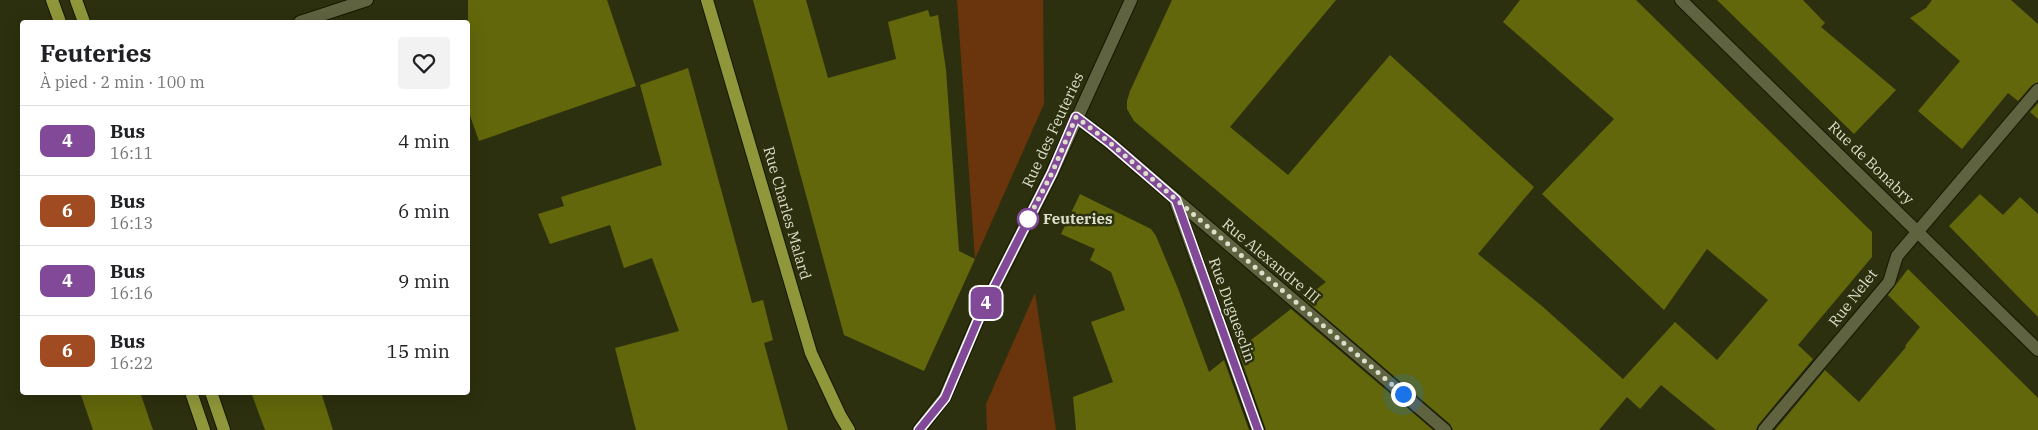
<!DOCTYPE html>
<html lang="fr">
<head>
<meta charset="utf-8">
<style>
	:root { --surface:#fff; --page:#f2f2f2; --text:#202124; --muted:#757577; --line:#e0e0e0 }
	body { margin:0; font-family:"IBM Plex Serif",serif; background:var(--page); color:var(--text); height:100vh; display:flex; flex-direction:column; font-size:19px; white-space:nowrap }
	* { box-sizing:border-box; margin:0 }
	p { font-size:16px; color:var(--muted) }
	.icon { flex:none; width:28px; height:28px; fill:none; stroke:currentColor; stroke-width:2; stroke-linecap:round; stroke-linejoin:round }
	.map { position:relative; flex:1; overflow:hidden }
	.drawer { position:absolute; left:20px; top:20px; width:450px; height:375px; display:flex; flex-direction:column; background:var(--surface); border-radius:5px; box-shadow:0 5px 20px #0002 }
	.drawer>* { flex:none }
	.badge { padding:0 10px; border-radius:8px; font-size:18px; line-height:32px }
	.you { position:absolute; width:25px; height:25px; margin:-12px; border:4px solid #fff; border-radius:50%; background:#1a73e8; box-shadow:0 0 0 8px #1a73e833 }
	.map>.badge { position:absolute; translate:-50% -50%; box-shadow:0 0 0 2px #fff }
	.round { display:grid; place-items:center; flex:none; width:52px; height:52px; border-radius:5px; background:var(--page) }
	.overview { display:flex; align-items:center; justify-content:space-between; height:85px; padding:0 20px }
	h1 { font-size:24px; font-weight:800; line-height:38px }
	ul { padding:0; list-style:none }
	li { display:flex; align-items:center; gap:15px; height:70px; padding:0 20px; border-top:1px solid var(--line) }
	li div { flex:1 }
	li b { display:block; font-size:19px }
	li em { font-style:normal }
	li .badge { min-width:55px; font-weight:700; text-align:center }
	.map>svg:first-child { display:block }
	.green { fill:#6a350c }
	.building { fill:#62670b }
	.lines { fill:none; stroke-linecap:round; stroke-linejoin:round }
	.minor-casing { stroke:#161700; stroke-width:14 }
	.major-casing { stroke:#161700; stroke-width:14 }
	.minor { stroke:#5f6340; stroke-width:12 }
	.major { stroke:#90973a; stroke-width:12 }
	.line-casing { stroke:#fff; stroke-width:11 }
	.line { stroke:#814997; stroke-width:8 }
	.walk { stroke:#dcdfcb; stroke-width:5; stroke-dasharray:0 9 }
	.stop-dot { fill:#fff; stroke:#814997; stroke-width:2.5 }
	.labels { text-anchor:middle; stroke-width:5; stroke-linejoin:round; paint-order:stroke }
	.street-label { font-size:15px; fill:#dcdfcb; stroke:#2d300e }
	.stop-label { font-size:15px; font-weight:bold; fill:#dcdfcb; stroke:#2d300e; text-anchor:start }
</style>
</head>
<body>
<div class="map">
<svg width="2038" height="430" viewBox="0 0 2038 430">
	<rect width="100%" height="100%" fill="#2d300e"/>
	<!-- green -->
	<g class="green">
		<polygon points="957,0 1043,0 1044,104 975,259"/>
		<polygon points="1035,293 1056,430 987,430 986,404"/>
	</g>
	<!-- building -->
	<g class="building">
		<polygon points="468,0 607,0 636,86 479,141 468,110"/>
		<polygon points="753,0 806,0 828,78 896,59 888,22 928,10 930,17 938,15 946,70 959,251 975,259 924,371 844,335"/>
		<polygon points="1172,0 1336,0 1230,127 1288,175 1390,55 1534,187 1478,254 1542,306 1623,379 1675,322 1717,360 1768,300 1707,249 1664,310 1542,194 1614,119 1503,22 1520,0 1636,0 1872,232 1872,257 1798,345 1813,359 1758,425 1756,430 1716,430 1661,385 1640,409 1627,397 1599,430 1453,430 1450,424 1304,299 1326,282 1134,121 1127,109 1127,101 1130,91"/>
		<polygon points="1717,0 1803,0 1825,23 1821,27 1896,90 1854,134"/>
		<polygon points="1932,0 2011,0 2038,24 2038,82 2032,85 2018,101 2008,93 1962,149 1918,111 1960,61 1910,18 1926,8"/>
		<polygon points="688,68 752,303 763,300 773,340 764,343 788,430 636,430 615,348 679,331 652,258 624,268 610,225 550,244 538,214 564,206 561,197 662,165 640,85"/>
		<polygon points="2038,103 2038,119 2030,112"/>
		<polygon points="1080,194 1151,229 1156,236 1179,291 1209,372 1224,360 1249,430 1076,430 1073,397 1113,382 1091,322 1125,310 1111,272 1090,260 1095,249 1061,234"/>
		<polygon points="1980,194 2003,215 2020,197 2038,214 2038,317 1949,226"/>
		<polygon points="1908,269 2038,398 2038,430 1775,430 1825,370 1859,402 1906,347 1905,346 1920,327 1888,295"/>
		<polygon points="1291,309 1433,430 1266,430 1238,350"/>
		<polygon points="80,392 140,392 153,430 93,430"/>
		<polygon points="251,392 321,392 333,430 265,430"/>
	</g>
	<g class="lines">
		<!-- minor casing -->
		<g class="minor-casing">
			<g id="minor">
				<polyline points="1681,0 2038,350"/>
				<polyline points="300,22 367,0"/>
				<polyline points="1076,117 1109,142 1445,430"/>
				<polyline points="1176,203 1258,430"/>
				<polyline points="919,430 945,397 981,313 1052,173 1131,0"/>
				<polyline points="1764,430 1889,282 1897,256 2038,90"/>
			</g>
		</g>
		<!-- major casing -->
		<g class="major-casing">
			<g id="major">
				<polyline points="52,0 60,22"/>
				<polyline points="76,0 84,22"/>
				<polyline points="707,0 811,353 840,415 849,430"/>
				<polyline points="191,392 204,430"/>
				<polyline points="211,392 224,430"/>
			</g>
		</g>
		<!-- minor -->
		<use href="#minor" class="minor"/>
		<!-- major -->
		<use href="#major" class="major"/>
	</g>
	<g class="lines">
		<!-- line casing -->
		<g class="line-casing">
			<polyline id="line" points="919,430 945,398 981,313 1052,173 1076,117 1109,142 1176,200 1258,430"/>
		</g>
		<!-- line -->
		<use href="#line" class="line"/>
		<!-- walk -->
		<polyline class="walk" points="1028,219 1025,225 1052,173 1076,117 1109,142 1403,394"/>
	</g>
	<!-- markers -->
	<circle class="stop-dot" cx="1028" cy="219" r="10"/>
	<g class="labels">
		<!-- street labels -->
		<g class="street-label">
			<text transform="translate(1053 130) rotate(-65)" y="5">Rue des Feuteries</text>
			<text transform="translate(1871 163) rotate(44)" y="5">Rue de Bonabry</text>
			<text transform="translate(787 213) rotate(74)" y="5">Rue Charles Malard</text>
			<text transform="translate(1271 261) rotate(40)" y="5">Rue Alexandre III</text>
			<text transform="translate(1853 298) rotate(-52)" y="5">Rue Nelet</text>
			<text transform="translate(1232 310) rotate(70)" y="5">Rue Duguesclin</text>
		</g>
		<!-- stop labels -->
		<g class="stop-label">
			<text x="1043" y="224">Feuteries</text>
		</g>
	</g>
</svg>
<div class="you" style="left:1403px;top:394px"></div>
<b class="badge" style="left:986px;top:303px;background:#814997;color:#fff">4</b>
<section class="drawer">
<div class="overview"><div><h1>Feuteries</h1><p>À pied · 2 min · 100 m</p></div><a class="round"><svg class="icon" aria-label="heart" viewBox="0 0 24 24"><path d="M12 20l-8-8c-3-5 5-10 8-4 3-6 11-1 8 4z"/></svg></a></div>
<ul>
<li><span class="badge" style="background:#814997;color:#fff">4</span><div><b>Bus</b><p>16:11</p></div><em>4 min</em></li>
<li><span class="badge" style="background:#a04b22;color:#fff">6</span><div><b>Bus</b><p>16:13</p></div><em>6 min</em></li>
<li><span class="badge" style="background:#814997;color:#fff">4</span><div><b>Bus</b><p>16:16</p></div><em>9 min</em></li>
<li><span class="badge" style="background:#a04b22;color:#fff">6</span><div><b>Bus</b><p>16:22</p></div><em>15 min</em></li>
</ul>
</section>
</div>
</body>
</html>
